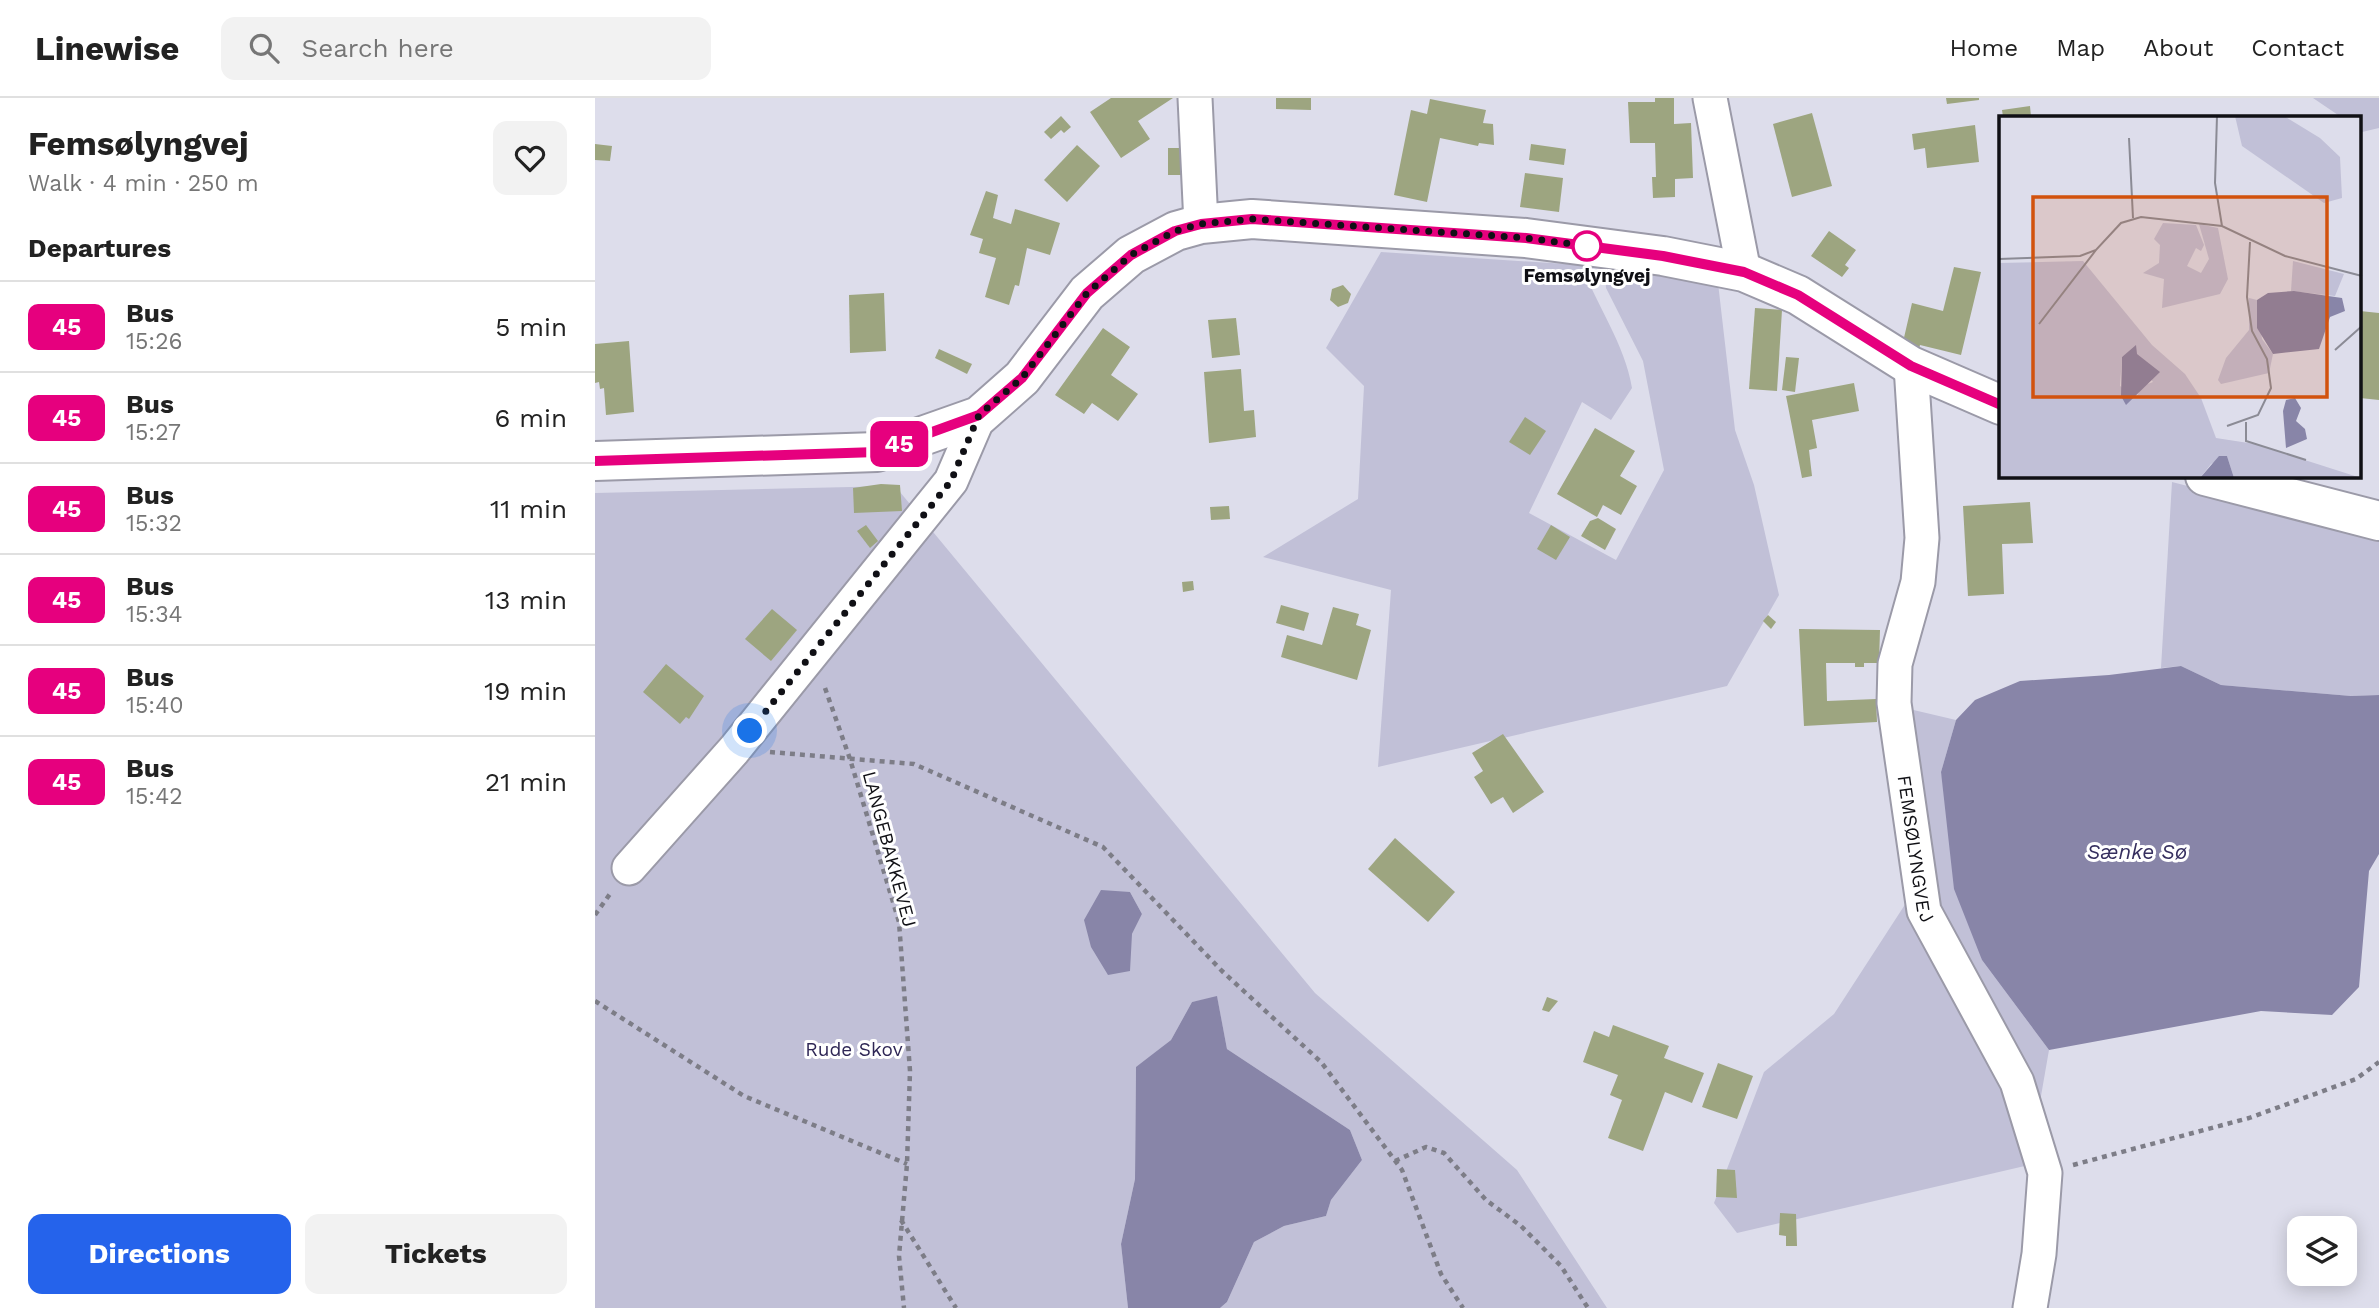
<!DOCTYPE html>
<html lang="en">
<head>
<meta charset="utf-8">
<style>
	:root { --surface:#fff; --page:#f2f2f2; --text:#222; --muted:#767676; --line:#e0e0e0; --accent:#2563eb }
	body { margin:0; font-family:"Work Sans",sans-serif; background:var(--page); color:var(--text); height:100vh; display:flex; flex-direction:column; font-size:26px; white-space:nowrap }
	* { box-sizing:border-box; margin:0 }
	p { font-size:23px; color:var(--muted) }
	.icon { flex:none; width:38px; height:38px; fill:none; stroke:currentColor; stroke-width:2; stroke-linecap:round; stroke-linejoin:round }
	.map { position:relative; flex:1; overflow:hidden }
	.drawer { display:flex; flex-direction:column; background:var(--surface); width:595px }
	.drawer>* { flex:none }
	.badge { padding:0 14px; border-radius:10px; font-size:24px; line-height:46px }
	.tools { position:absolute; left:1692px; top:1118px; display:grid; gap:14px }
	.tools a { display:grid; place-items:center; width:70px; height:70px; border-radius:14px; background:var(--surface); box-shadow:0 4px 18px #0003; font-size:35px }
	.you { position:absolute; width:35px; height:35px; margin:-18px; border:5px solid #fff; border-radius:50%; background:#1a73e8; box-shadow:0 0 0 10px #1a73e833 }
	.map>.badge { position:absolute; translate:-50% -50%; box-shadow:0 0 0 4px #fff }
	h2 { padding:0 28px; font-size:26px; line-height:63px }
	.round { display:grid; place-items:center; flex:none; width:74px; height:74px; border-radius:14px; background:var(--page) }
	.summary { display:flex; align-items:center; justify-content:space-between; height:119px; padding:0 28px }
	h1 { font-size:33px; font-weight:700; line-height:52px }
	.button { display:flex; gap:14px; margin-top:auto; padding:14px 28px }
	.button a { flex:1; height:80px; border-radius:14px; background:var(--accent); color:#fff; font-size:28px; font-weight:700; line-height:80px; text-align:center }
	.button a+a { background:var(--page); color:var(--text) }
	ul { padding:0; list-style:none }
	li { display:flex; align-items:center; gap:21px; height:91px; padding:0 28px; border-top:2px solid var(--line) }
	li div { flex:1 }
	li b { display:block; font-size:26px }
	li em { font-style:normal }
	li .badge { min-width:77px; font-weight:700; text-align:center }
	header { display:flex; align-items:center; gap:42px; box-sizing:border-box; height:98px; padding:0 35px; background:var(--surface); border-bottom:2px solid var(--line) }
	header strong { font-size:33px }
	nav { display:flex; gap:38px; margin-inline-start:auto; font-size:24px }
	.search { width:490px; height:63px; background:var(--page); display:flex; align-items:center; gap:18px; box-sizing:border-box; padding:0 24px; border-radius:14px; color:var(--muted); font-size:26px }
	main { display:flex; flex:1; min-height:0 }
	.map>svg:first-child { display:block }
	.green { fill:#c1c0d7; fill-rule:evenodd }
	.water { fill:#8885a8 }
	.building { fill:#9da580 }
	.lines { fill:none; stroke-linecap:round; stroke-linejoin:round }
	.minor-casing { stroke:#9b9aa8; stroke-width:37 }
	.tertiary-casing { stroke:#9b9aa8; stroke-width:42 }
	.path { stroke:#7d7d87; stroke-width:4.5; stroke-dasharray:5 5; stroke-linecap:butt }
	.minor { stroke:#fff; stroke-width:33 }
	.tertiary { stroke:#fff; stroke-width:38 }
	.line-casing { stroke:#fff; stroke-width:16 }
	.line { stroke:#e6007e; stroke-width:10 }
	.walk { stroke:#101015; stroke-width:7; stroke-dasharray:0 12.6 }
	.stop-dot { fill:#fff; stroke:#e6007e; stroke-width:3.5 }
	.labels { text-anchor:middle; stroke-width:6; stroke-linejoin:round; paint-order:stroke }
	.stop-label { font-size:19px; font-weight:bold; fill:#101015; stroke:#fff }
	.street-label { font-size:19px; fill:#101015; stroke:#fff }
	.park-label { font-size:19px; fill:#2e2655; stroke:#fff }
	.water-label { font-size:21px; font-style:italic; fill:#362f5f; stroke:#fff }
	.inset-road { fill:none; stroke:#8b8b95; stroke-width:2 }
	.view { fill:#d2520d; fill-opacity:0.15; stroke:#d2520d; stroke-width:3.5 }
	.inset-edge { fill:none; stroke:#101015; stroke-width:3.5 }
</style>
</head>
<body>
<header>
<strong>Linewise</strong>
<div class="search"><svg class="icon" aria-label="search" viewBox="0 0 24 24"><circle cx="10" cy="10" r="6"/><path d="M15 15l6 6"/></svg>Search here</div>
<nav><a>Home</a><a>Map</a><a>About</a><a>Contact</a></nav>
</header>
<main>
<section class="drawer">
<div class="summary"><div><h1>Femsølyngvej</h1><p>Walk · 4 min · 250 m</p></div><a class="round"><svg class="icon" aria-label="heart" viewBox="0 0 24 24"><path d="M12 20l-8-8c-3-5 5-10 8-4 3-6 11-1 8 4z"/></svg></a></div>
<h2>Departures</h2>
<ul>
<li><span class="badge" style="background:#e6007e;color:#fff">45</span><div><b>Bus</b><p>15:26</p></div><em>5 min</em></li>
<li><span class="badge" style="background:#e6007e;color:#fff">45</span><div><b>Bus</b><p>15:27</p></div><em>6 min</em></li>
<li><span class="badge" style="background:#e6007e;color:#fff">45</span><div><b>Bus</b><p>15:32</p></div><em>11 min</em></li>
<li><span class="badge" style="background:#e6007e;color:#fff">45</span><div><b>Bus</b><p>15:34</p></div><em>13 min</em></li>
<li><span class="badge" style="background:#e6007e;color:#fff">45</span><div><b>Bus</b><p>15:40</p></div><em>19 min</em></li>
<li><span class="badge" style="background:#e6007e;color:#fff">45</span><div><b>Bus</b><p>15:42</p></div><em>21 min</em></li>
</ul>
<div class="button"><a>Directions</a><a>Tickets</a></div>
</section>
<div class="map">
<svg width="1784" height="1210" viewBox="0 0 1784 1210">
	<rect width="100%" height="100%" fill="#ddddeb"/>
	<!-- green -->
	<g class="green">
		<polygon points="1718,0 1784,0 1784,30 1767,34 1765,19 1746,19"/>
		<path d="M 786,154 L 987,167 C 1002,209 1030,246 1037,290 L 1016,322 L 987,304 L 934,415 L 1021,462 L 1069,372 L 1048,263 L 1011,190 L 1009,161 L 1123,185 L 1140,332 L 1159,387 L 1184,497 L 1132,588 L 783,669 L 796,492 L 668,459 L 763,401 L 769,288 L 731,250 Z"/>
		<polygon points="1577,384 1784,437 1784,597 1756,598 1626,587 1586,568 1566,570"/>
		<path d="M 300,388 L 720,895 L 922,1072 L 1012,1210 L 625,1210 L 632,1204 L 659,1144 L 689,1128 L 731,1118 L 736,1102 L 767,1062 L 755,1032 L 632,951 L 622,899 L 597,904 L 576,942 L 541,970 L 540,1081 L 526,1146 L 533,1210 L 0,1210 L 0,395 ZM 535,794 L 547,816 L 537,836 Z"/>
		<polygon points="1310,610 1361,622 1346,674 1387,862 1454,952 1434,1067 1142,1135 1119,1105 1169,974 1239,916 1311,805"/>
	</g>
	<!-- water -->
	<g class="water">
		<polygon points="1586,568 1626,587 1756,598 1784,597 1784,756 1774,773 1764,889 1737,917 1666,913 1454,952 1387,862 1359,791 1346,674 1361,622 1380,602 1425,583 1514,577"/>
		<polygon points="506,792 535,794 547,816 537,836 535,873 513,877 496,849 489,822"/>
		<polygon points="622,898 632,951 755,1032 767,1062 736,1102 731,1118 689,1128 659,1144 632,1204 625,1210 533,1210 526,1146 540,1081 541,969 576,942 597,904"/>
	</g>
	<!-- building -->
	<g class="building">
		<polygon points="516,0 578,0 543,23 555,41 526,60 495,14"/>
		<polygon points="681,0 716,0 716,12 681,11"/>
		<polygon points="1060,0 1079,0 1079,26 1096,25 1098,80 1080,81 1080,99 1058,100 1057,79 1061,79 1060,45 1035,45 1033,4 1060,4"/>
		<polygon points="1351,0 1384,0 1384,2 1352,6"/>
		<polygon points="835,1 891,12 888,25 898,26 899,47 884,45 883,48 845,40 832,104 799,97 816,12 832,16"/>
		<polygon points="1435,8 1436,19 1408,19 1407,12"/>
		<polygon points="1217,15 1237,88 1197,99 1178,26"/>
		<polygon points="466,18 476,29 469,35 466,32 456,41 449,34"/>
		<polygon points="1403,20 1406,20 1406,39 1404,39"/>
		<polygon points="1380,27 1384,64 1332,70 1330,50 1319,52 1317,36"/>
		<polygon points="0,46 17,48 15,63 0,62"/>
		<polygon points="936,46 971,51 969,67 934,62"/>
		<polygon points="482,47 505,68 472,104 449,82"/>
		<rect x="573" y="50" width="14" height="27"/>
		<polygon points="930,75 968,80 964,114 925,109"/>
		<polygon points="391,93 403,97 398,120 416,126 420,111 465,125 455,157 432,150 424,188 420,187 414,207 390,199 401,160 384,155 388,141 375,137"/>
		<polygon points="1234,133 1261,152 1250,167 1254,170 1247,179 1216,158"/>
		<polygon points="1359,169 1386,174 1366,257 1325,247 1324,251 1308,244 1317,205 1348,213"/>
		<polygon points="748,187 756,196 753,205 743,209 735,202 737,191"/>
		<polygon points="289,195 291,253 255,255 254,197"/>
		<polygon points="1160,210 1187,212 1182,293 1154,291"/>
		<polygon points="1765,213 1784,215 1784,302 1765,300"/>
		<polygon points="641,220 645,257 617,260 613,222"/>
		<polygon points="508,230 535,249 516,277 543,296 523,323 497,305 489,316 460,297"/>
		<polygon points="34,243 39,314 11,317 9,290 5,291 4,284 0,285 0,246"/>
		<polygon points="344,251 377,266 372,276 340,260"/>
		<polygon points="1191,259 1204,260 1200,294 1187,292"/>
		<polygon points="646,271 649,313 659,312 661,339 614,345 609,274"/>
		<polygon points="1259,285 1264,313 1217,322 1222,350 1214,352 1217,378 1207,380 1191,298"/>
		<polygon points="930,319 951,333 935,357 914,344"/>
		<polygon points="1000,330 1040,353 1025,378 1042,388 1026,417 1008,407 1002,419 962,396"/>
		<polygon points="286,386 305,387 307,413 259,415 258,390"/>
		<polygon points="1435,404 1438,445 1407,446 1409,496 1373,498 1368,408"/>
		<polygon points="634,408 635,421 616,422 615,409"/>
		<polygon points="1003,420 1021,431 1010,452 986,438 995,423"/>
		<polygon points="271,427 283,443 275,450 262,433"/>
		<polygon points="956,427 975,439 961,462 942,451"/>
		<polygon points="598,483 599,492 588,494 587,484"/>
		<polygon points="686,507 714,515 709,533 681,525"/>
		<polygon points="738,509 764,516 761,527 776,532 762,582 686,559 692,537 727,547"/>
		<polygon points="177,511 202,532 176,563 150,541"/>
		<polygon points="1173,517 1181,524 1176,531 1168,523"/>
		<polygon points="1204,531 1285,532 1284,565 1269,565 1269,569 1260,569 1260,565 1231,565 1232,603 1281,601 1282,624 1209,628"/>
		<polygon points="71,566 109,598 94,621 91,619 85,626 48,594"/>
		<polygon points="908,636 949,694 918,715 908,699 896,706 879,679 888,673 877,655"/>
		<polygon points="800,740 860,794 833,824 773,771"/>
		<polygon points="952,899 963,903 954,914 947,912"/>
		<polygon points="1018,927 1074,948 1069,960 1109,975 1097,1005 1070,994 1048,1053 1013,1040 1027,1002 1015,997 1023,977 988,964 999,933 1014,939"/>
		<polygon points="1123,965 1158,978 1142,1021 1107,1009"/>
		<polygon points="1122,1071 1140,1072 1142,1100 1121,1099"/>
		<polygon points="1185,1115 1201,1116 1202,1148 1191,1148 1191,1138 1184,1137"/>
	</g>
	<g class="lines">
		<!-- minor casing -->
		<g class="minor-casing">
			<g id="minor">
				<polyline points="600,0 606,126"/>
				<polyline points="1115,0 1149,174"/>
				<path id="s1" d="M 1316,268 L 1327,440 L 1323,484 L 1300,566 L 1299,605 L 1329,813 L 1422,984 L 1450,1075 L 1444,1156 L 1435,1210"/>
				<polyline points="34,770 139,652 356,383 384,318"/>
			</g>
		</g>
		<!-- tertiary casing -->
		<g class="tertiary-casing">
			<g id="tertiary">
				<polyline points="0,363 282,354 384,318 427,280 492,195 536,157 581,133 606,126 657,121 931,140 1068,158 1149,174 1203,197 1316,268 1406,307"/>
				<polyline points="1610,378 1784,423"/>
			</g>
		</g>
		<!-- path -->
		<g class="path">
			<polyline points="230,590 255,661 304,824 315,973 312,1066 304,1158 309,1210"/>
			<polyline points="175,654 319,666 508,749 627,873 726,964 807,1072 846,1176 868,1210"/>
			<polyline points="0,817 17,793"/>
			<polyline points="0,903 149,998 312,1066"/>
			<polyline points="800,1063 831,1049 849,1055 891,1102 926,1128 966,1168 993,1210"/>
			<polyline points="1478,1067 1654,1020 1761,981 1784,964"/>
			<polyline points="306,1122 361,1210"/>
		</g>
		<!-- minor -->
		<use href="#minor" class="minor"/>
		<!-- tertiary -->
		<use href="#tertiary" class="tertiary"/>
	</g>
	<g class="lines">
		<!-- line casing -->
		<g class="line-casing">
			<polyline id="line" points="0,363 282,354 384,317 427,280 492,195 536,157 580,133 606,126 657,121 931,140 1068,158 1149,174 1203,197 1316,268 1406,307"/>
		</g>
		<!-- line -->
		<use href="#line" class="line"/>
		<!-- walk -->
		<polyline class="walk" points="155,633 356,383 384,317 427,280 492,195 536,157 580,133 606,126 657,121 931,140 992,148"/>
	</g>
	<!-- markers -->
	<circle class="stop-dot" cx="992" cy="148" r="14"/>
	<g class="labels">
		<!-- stop labels -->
		<g class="stop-label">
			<text x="992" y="184">Femsølyngvej</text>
		</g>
		<!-- street labels -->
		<g class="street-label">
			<text dy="7" stroke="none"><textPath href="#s1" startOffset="488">FEMSØLYNGVEJ</textPath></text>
			<text transform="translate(295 751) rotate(75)" y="7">LANGEBAKKEVEJ</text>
		</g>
		<!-- park labels -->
		<g class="park-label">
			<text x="259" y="958">Rude Skov</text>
		</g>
		<!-- water labels -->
		<g class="water-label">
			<text x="1542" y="761">Sænke Sø</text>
		</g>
	</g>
	<!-- overview -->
	<g transform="translate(1404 18)">
		<rect width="362" height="362" fill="#ddddeb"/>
		<path d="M 236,0 L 285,0 L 321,22 L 341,41 L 343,82 L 325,87 L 243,30 ZM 164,107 L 197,109 L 205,129 L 202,135 L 197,132 L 188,150 L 202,157 L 210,143 L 200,108 L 219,112 L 229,163 L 221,178 L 163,192 L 165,163 L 144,157 L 160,147 L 161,129 L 155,123 ZM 84,145 L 153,229 L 186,258 L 202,282 L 217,322 L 256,328 L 362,362 L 235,362 L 228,340 L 212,348 L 201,362 L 0,362 L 0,147 ZM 129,237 L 154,266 L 143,270 L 138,280 L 121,270 L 123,241 ZM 294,145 L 345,158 L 336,180 L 292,175 ZM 250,182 L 258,184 L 263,223 L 274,238 L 270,257 L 222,268 L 219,264 L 227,242 L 250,214 Z" fill="#c1c0d7" fill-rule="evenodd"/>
		<path d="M 295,175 L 343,182 L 346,195 L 331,201 L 320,233 L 274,238 L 258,212 L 258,184 L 269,177 ZM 137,229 L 138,238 L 161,256 L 127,289 L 122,280 L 123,241 ZM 296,282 L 302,292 L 297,305 L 306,313 L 308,323 L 287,332 L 284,295 L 287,284 ZM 220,340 L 228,340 L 235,362 L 201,362 Z" fill="#8885a8"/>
		<path class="inset-road" d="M 218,0 L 216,67 L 223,110M 130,22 L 134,102M 0,143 L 81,140 L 97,134 L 122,107 L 142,101 L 223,110 L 286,140 L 363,160M 40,208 L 97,134M 336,234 L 363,210M 247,306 L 247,325 L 307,344M 228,310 L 259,299 L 272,272 L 268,243 L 253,215 L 248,181 L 251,126"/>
		<path class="view" d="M 34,81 L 328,81 L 328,281 L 34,281 Z"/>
		<rect width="362" height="362" class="inset-edge"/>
	</g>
</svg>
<div class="tools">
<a><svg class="icon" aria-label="layers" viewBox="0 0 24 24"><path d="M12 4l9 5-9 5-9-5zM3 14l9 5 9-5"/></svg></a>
</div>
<div class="you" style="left:155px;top:633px"></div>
<b class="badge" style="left:304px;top:346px;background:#e6007e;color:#fff">45</b>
</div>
</main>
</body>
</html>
